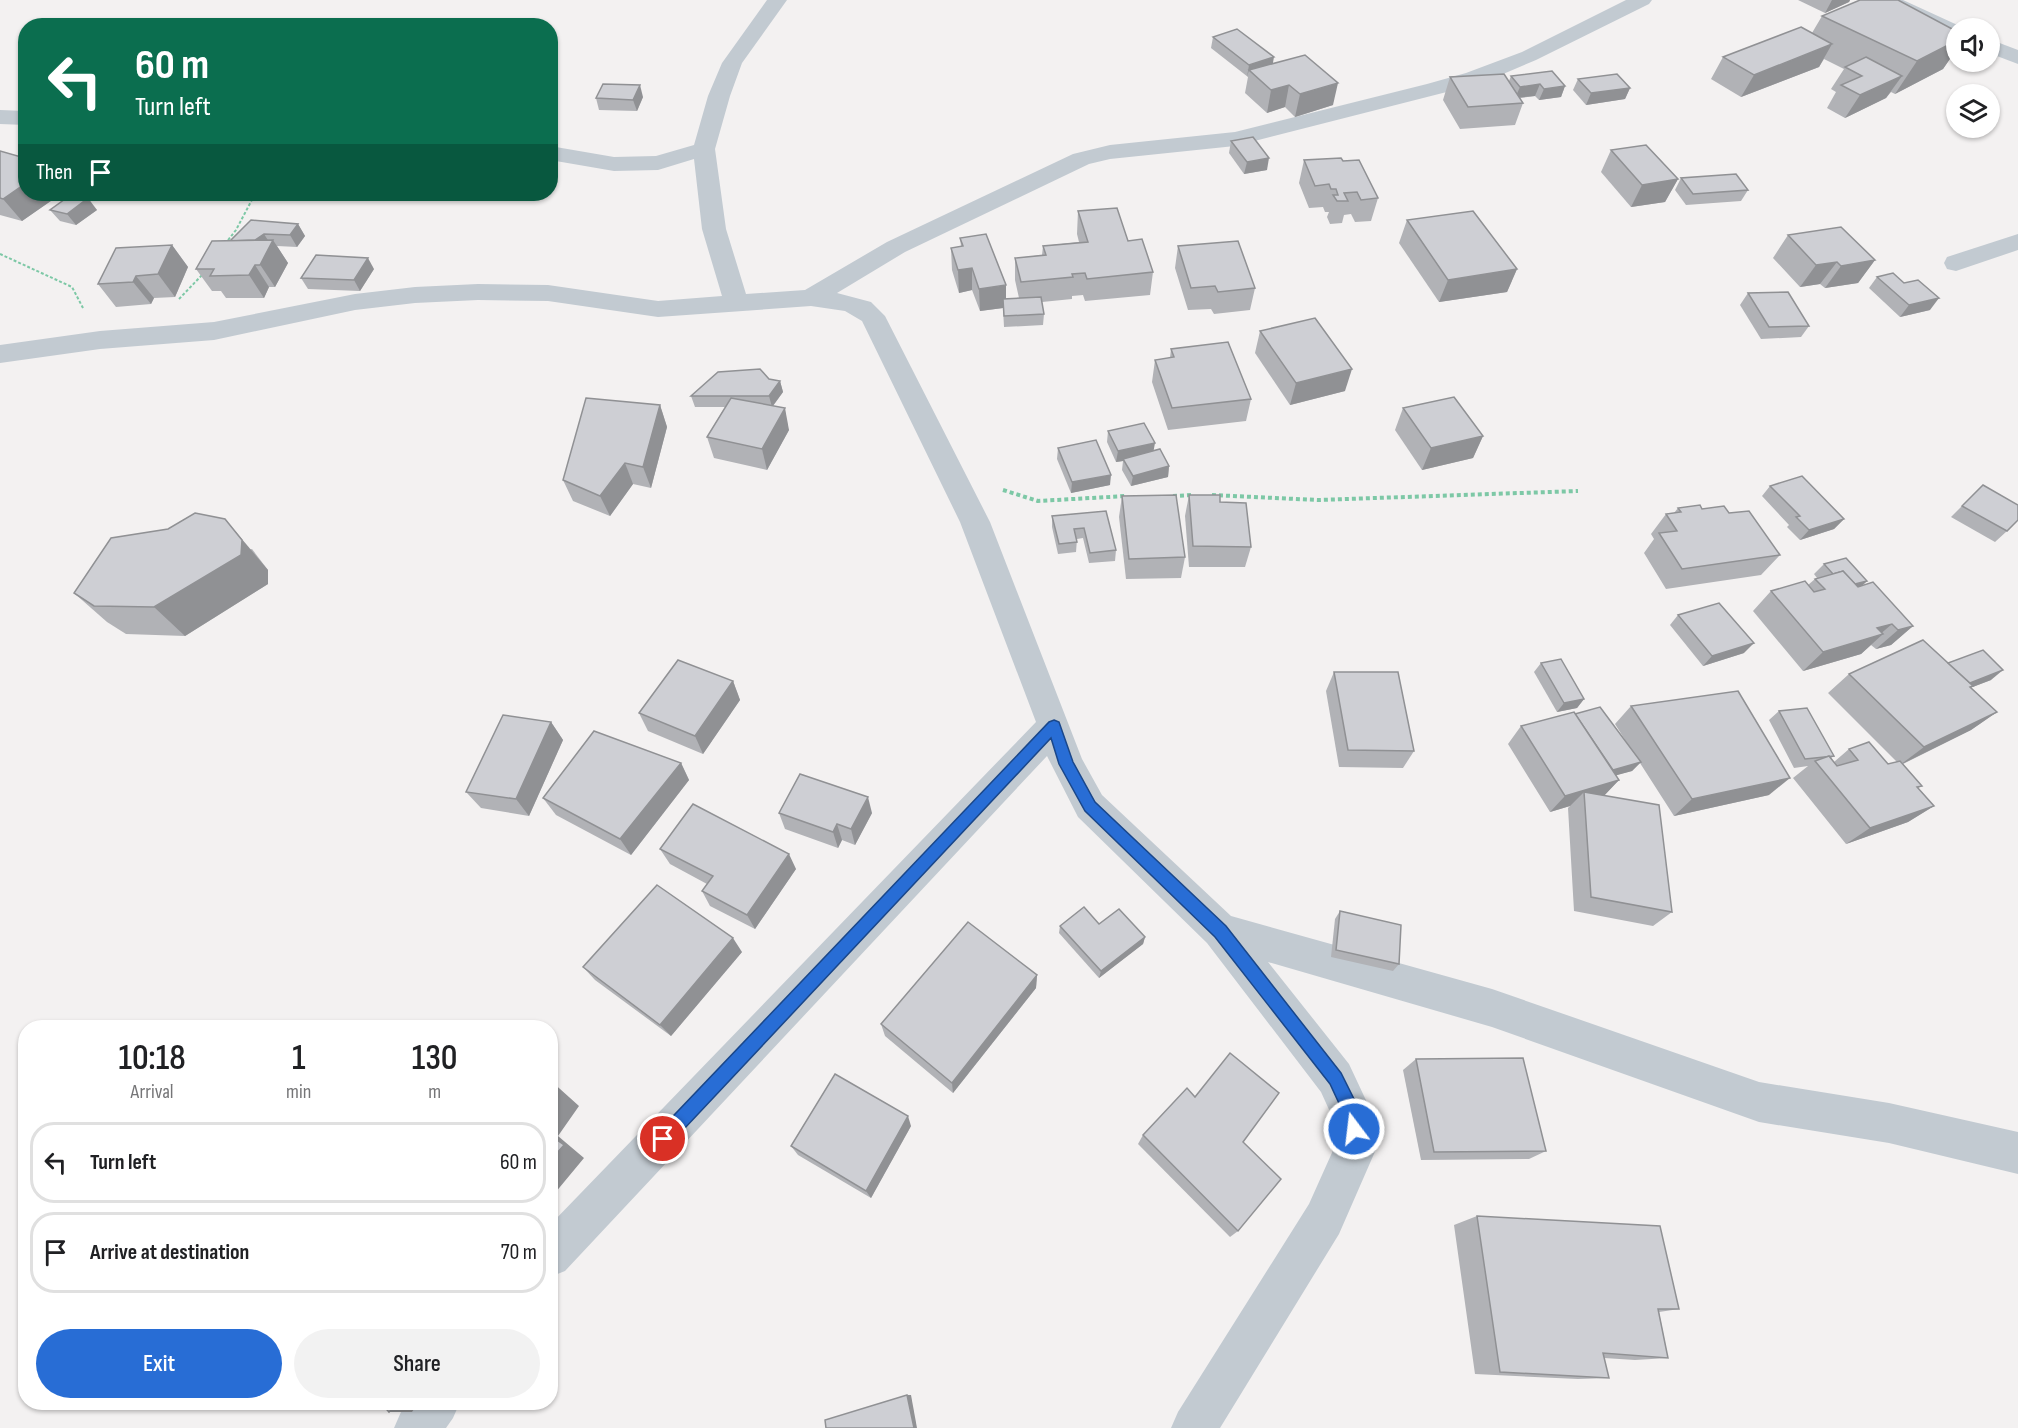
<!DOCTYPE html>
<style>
body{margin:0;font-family:"Sofia Sans Condensed",sans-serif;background:#f2f2f2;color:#202124;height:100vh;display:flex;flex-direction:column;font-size:22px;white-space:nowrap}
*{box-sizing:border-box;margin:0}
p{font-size:20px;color:#757577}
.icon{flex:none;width:33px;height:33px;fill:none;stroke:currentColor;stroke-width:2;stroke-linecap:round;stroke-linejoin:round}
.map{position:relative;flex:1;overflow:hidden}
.panel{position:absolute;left:18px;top:1020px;width:540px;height:390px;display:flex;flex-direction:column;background:#fff;border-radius:24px;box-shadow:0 2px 4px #0004}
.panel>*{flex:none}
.banner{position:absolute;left:18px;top:18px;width:540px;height:183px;border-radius:24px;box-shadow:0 2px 4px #0004;background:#0b6e4f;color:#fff;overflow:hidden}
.tools{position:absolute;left:1946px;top:18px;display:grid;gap:12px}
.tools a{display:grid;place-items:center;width:54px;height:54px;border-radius:50%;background:#fff;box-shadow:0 2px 4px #0004;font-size:30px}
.pin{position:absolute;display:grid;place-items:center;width:51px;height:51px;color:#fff;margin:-26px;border:3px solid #fff;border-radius:50%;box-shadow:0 2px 6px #0007}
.me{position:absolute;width:66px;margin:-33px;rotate:345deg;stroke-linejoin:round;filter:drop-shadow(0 0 4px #0008)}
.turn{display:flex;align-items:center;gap:21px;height:126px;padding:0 18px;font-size:27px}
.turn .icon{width:78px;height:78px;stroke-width:2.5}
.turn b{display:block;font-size:42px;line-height:51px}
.then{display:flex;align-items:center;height:57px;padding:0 18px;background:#0003;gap:12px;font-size:22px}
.eta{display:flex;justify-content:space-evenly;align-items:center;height:102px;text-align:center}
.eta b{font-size:36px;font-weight:600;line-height:42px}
.cta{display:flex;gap:12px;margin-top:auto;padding:12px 18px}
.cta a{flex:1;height:69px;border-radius:36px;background:#286dd5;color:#fff;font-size:24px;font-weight:600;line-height:69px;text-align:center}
.cta a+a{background:#f2f2f2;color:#202124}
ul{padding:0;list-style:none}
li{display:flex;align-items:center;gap:18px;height:81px;margin:0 12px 9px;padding:0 6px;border:3px solid #e0e0e0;border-radius:24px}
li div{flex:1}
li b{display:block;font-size:22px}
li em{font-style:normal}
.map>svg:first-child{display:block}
</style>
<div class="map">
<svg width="2018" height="1428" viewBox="0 0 2018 1428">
<rect width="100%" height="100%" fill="#f3f1f1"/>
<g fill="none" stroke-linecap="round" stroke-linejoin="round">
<g stroke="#7dc8a6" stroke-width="2" stroke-dasharray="3 2" stroke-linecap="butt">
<path d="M225 244 236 230 255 194"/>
<path d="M0 254 72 287 83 308"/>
<path d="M179 299 203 274"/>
</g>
<g stroke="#7dc8a6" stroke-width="4" stroke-dasharray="4 3" stroke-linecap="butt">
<path d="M1003 490 1038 501 1126 496"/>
<path d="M1212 495 1318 500 1578 491"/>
<path d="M1173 496 1192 495"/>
</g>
<g fill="#c2cad1" fill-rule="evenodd">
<path d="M767 0H787L742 63 730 96 715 149 726 229 746 294 805 290 887 242 1073 154 1110 145 1235 132 1427 84 1466 73 1522 52 1626 0H1652L1649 4 1536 60 1482 83 1235 146 1110 159 1089 164 905 252 837 293 871 302 885 316 990 522 1082 759 1102 795 1231 916 1492 989 1759 1082 1889 1103 2018 1132V1174L1889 1143 1759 1122 1492 1027 1268 962 1349 1064 1371 1111 1377 1147 1339 1234 1220 1428H1171L1178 1412 1309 1204 1335 1146 1331 1114 1321 1092 1207 943 1078 817 1047 756 565 1271 550 1277V1225L1036 722 960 522 862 321 845 311 811 306 658 317 548 301 478 300 415 303 355 310 214 340 100 349 0 363V345L100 331 214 322 355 294 415 287 478 284 548 285 658 301 722 296 702 229 694 159 658 170 614 171 550 160V146L614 157 656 156 694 145 708 96 722 63Z"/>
<path d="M1876 0H1903L1964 28H1956V37L1949 35 1879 4Z"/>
<path d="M1989 39 2018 50V64L1989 53Z"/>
<path d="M0 110 26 111V125L0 124Z"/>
<path d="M2018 234V250L1956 271 1947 269 1944 263 1947 257Z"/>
<path d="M408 1402H460L453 1418 446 1428H394L401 1412Z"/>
</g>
</g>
<g fill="#b1b2b6">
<path d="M1798 0H1850L1849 2 1825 13Z"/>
<path d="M1822 16 1956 31V50L1943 69 1895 94 1891 92 1886 98 1845 118 1827 108 1836 92 1831 89 1844 69 1824 59 1819 67 1741 97 1711 79 1723 57 1812 33Z"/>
<path d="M1213 37 1273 64 1333 105 1295 117 1285 107 1267 113 1245 93 1248 77 1211 48Z"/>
<path d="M1511 76 1565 86 1561 97 1539 100 1535 96 1520 98 1523 103 1515 125 1460 129 1443 100 1450 77 1509 81Z"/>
<path d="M1578 79 1630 88 1625 99 1586 105 1573 90Z"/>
<path d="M643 97 637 111 599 110 596 98Z"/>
<path d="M1231 141 1267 170 1244 174 1229 153Z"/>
<path d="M1611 150 1678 179 1665 202 1631 207 1601 172Z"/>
<path d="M0 151 26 194H83L79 196 97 210 76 225 60 221 50 210 64 200 60 199 58 196 22 221 0 215Z"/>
<path d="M1304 160 1343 161 1378 198 1371 221 1355 222 1351 214 1344 215 1342 223 1330 224 1327 217 1329 212H1325L1323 207 1309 208 1299 183Z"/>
<path d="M1681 178 1748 190 1741 201 1686 205 1675 190Z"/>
<path d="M1078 211 1128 241 1153 272 1150 295 1085 301 1083 295 1072 296V299L1042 302 1044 314 1043 325 1004 327 1003 308 980 311 972 290 959 293 952 270 951 248 961 246 960 238 1006 299 1019 298 1015 280V258L1042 255 1043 246 1079 242 1077 234Z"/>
<path d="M1407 220 1517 269 1507 292 1439 302 1399 243Z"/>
<path d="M298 224 305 236 297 247 277 246 288 263 275 287H269L264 298H226L221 291H212L196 269 230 241Z"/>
<path d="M1788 235 1875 260 1858 283 1825 288 1820 284 1800 287 1773 258Z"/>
<path d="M172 245 188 267 175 297 154 298 151 304 116 307 98 284Z"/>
<path d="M1178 246 1255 288 1250 310 1214 314 1211 309 1188 310 1175 268Z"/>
<path d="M374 269 360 291 308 289 301 278Z"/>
<path d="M1877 277 1930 310 1900 317 1869 288Z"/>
<path d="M1748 293 1809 326 1801 337 1761 339 1740 305Z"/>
<path d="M1260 331 1345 391 1290 405 1255 353Z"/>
<path d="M1171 349 1251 399 1246 421 1168 430 1152 382 1155 360 1170 358Z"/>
<path d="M769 379 780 381 783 392 773 406 789 430 767 470 714 458 707 437 725 407H695L691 396Z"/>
<path d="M660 405 667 427 651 488 633 484 610 516 573 501 563 480Z"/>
<path d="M1403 408 1483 436 1473 458 1422 470 1395 430Z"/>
<path d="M1108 431 1153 451 1169 466 1168 477 1131 486 1122 470 1123 461 1116 462 1107 442Z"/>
<path d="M1058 448 1110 485 1071 493 1057 459Z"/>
<path d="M1983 485 2007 531 1995 542 1951 517Z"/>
<path d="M1770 486 1844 519 1834 529 1800 540 1787 527 1789 525 1762 496Z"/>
<path d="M1189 495 1220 502 1251 547 1245 567H1189L1185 516Z"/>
<path d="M1122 496 1185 557 1181 578 1126 579 1119 517Z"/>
<path d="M1678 508 1702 509 1729 513 1780 555 1761 575 1666 589 1644 553 1654 539 1651 534 1666 514 1674 513Z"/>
<path d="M1106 511 1116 550 1115 561 1089 563 1083 538 1077 539 1076 552 1058 554 1052 527V516Z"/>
<path d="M252 549 268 570V584L185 636 126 634 107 622 74 593Z"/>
<path d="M1824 564 1867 581 1862 586 1913 626 1891 645 1876 649 1871 645 1861 654 1803 671 1753 611 1771 591 1808 585 1815 579 1817 578 1814 574Z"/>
<path d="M1678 615 1744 653 1703 666 1670 625Z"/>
<path d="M1541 663 1584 699 1577 708 1557 712 1534 672Z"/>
<path d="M1948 663 1991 680 1970 688 1997 712 1971 730 1903 764 1922 786 1918 788 1934 806 1908 822 1846 844 1793 778 1808 766 1794 768 1769 720 1779 711 1834 756 1831 758 1834 762 1849 749 1888 764 1897 762 1828 693 1849 674Z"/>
<path d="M1334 672 1414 751 1403 768 1339 767 1326 691Z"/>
<path d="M733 681 740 700 703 754 648 731 639 713Z"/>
<path d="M1631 706 1769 795 1674 816 1640 763 1632 771 1616 775 1619 780 1604 795 1672 912 1653 926 1574 911 1568 808 1570 806 1550 812 1508 744 1521 726 1575 714 1627 743 1615 724Z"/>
<path d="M551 722 563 740 529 816 481 808 466 792Z"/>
<path d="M681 763 689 780 631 855 556 815 543 798Z"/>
<path d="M779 813H872L855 845 842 840 838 848 785 829Z"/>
<path d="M660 849 796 869 755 929 710 906 702 891 707 884 670 864Z"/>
<path d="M1340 911 1399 964 1393 971 1331 957 1335 919Z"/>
<path d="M1099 924 1145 937 1143 944 1099 978 1059 933 1060 926Z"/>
<path d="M742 952 671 1036 595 980 583 967Z"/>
<path d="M1037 975 1036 988 953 1093 885 1036 881 1024Z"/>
<path d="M1416 1059 1546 1151 1529 1159 1421 1160 1403 1070Z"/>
<path d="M1195 1097 1243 1142 1238 1231 1230 1237 1138 1144 1143 1135Z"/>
<path d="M911 1126 871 1198 798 1155 791 1146Z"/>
<path d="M1477 1216 1679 1309 1659 1312 1668 1358 1635 1360 1604 1358 1609 1378 1578 1379 1475 1374 1454 1225Z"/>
</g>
<g fill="#909194">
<path d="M1832 0H1850L1849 2 1825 13Z"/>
<path d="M1956 41V50L1943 69 1895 94 1917 61Z"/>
<path d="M1832 44 1819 67 1741 97 1754 75Z"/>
<path d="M1274 57 1272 68 1249 70 1247 77 1249 65Z"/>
<path d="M1902 76 1886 98 1845 118 1860 95Z"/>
<path d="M1338 83 1333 105 1295 117 1300 94Z"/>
<path d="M1540 84 1535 96 1515 98 1520 87Z"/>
<path d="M640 85 643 97 637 111 633 100Z"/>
<path d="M1289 85 1285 107 1267 113 1271 90Z"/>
<path d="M1565 86 1561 97 1539 100 1544 89Z"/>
<path d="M1630 88 1625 99 1586 105 1591 93Z"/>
<path d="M1269 158 1267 170 1244 174 1247 162Z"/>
<path d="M1678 179 1665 202 1631 207 1642 185Z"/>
<path d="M26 183V194H56L58 196 22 221 3 199Z"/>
<path d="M64 194H83L71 202Z"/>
<path d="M88 198 97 210 76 225 67 214Z"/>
<path d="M298 224 305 236 297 247 290 235Z"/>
<path d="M264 234 271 245 273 240 288 263 275 287 247 245Z"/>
<path d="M172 245 188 267 175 297 158 274Z"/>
<path d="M368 258 374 269 360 291 354 280Z"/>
<path d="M1875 260 1858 283 1825 288 1841 266Z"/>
<path d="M1837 262 1820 284 1800 287 1816 265Z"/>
<path d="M255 265 269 287 264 298 249 275Z"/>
<path d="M972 268V290L959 293 958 270Z"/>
<path d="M1517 269 1507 292 1439 302 1448 280Z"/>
<path d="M136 276 154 298 151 304 133 282Z"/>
<path d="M1006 285V307L1003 299V308L980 311 979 289Z"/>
<path d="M1939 298 1930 310 1900 317 1909 305Z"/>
<path d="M1352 369 1345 391 1290 405 1296 383Z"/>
<path d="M780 381 783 392 772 407 769 396Z"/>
<path d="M660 405 667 427 651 488 643 467Z"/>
<path d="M785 408 789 430 767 470 762 449Z"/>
<path d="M1483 436 1473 458 1422 470 1431 448Z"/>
<path d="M1155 443 1153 454 1123 459V461L1116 462 1118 451Z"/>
<path d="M625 463 633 484 610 516 600 496Z"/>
<path d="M1169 466 1168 477 1131 486 1133 476Z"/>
<path d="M1111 475 1110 485 1071 493 1072 482Z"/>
<path d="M225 519 268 570V584L185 636 154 607Z"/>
<path d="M1844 519 1834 529 1800 540 1809 530Z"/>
<path d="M1867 581 1856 591 1845 587Z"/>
<path d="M1892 624 1878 636 1883 634 1861 654 1803 671 1823 652 1877 628Z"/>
<path d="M1913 626 1891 645 1876 649 1898 630Z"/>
<path d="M1754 643 1744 653 1703 666 1712 656Z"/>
<path d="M2003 670 1991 680 1970 688 1967 684Z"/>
<path d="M733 681 740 700 703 754 695 736Z"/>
<path d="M1584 699 1577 708 1557 712 1564 703Z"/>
<path d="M1997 712 1971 730 1900 765 1924 747Z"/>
<path d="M551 722 563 740 529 816 516 799Z"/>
<path d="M1641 762 1632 771 1603 779 1611 770Z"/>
<path d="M681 763 689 780 631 855 620 839Z"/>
<path d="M1790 778 1769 795 1674 816 1692 799Z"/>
<path d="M1619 780 1603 797 1584 792 1570 806 1550 812 1565 796Z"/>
<path d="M868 797 872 813 855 845 851 829Z"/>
<path d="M1934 806 1908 822 1846 844 1870 828Z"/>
<path d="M837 824 842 840 838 848 833 832Z"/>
<path d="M789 854 796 869 755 929 747 915Z"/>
<path d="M1145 937 1143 944 1099 978 1101 971Z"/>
<path d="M733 938 742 952 671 1036 660 1025Z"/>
<path d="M1037 975 1036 988 953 1093 952 1083Z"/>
<path d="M550 1080 579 1106 558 1136 584 1158 550 1199Z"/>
<path d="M908 1116 911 1126 871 1198 866 1191Z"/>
<path d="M907 1395H911L917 1428H914Z"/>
<path d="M397 1402H419L412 1412H389Z"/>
</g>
<g fill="#cecfd4" stroke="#909194" stroke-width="1.5">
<path d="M1860 0H1898L1956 31V41L1917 61 1822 16Z"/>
<path d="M1801 27 1832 44 1754 75 1723 57Z"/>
<path d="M1237 29 1274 57 1249 65 1213 37Z"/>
<path d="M1305 55 1338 83 1300 94 1289 85 1271 90 1249 70Z"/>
<path d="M1866 57 1902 76 1860 95 1841 85 1862 76 1845 67Z"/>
<path d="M1552 71 1565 86 1544 89 1540 84 1520 87 1511 76Z"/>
<path d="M1504 74 1523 103 1468 107 1450 77Z"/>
<path d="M1617 74 1630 88 1591 93 1578 79Z"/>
<path d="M603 84 640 85 633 100 596 98Z"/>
<path d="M1253 137 1269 158 1247 162 1231 141Z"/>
<path d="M1646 145 1678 179 1642 185 1611 150Z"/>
<path d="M0 151 21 157 26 154V183L3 199 0 198Z"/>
<path d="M1341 158 1343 161 1359 160 1378 198 1361 200 1357 192 1344 193 1348 201H1337L1333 195H1338L1336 189H1331L1329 184 1315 186 1304 160Z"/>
<path d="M1736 174 1748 190 1693 194 1681 178Z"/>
<path d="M72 194 88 198 67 214 50 210Z"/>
<path d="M1117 208 1128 241 1142 239 1153 272 1087 279 1085 273 1072 274 1073 277 1021 282 1015 258 1046 255 1043 246 1088 242 1078 211Z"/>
<path d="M1473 211 1517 269 1448 280 1407 220Z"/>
<path d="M251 220 298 224 290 235 264 234 255 240 230 241Z"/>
<path d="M1841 227 1875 260 1841 266 1837 262 1816 265 1788 235Z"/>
<path d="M986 234 1006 285 979 289 972 268 958 270 951 248 963 246 960 238Z"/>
<path d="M273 240 260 265H255L249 275 210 276 214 269H196L212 241Z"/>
<path d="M1238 241 1255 288 1218 292 1215 286 1191 288 1178 246Z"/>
<path d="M172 245 158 274 136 276 133 282 98 284 116 248Z"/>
<path d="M316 255 368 258 354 280 301 278Z"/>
<path d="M1893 273 1904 283 1918 280 1939 298 1909 305 1877 277Z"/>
<path d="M1788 292 1809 326 1769 327 1748 293Z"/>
<path d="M1041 297 1044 314 1004 316 1003 299Z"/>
<path d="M1315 318 1352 369 1296 383 1260 331Z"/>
<path d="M1228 342 1251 399 1172 408 1155 360 1174 357 1171 349Z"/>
<path d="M760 369 769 379 780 381 769 396H691L718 372Z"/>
<path d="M1454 397 1483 436 1431 448 1403 408Z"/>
<path d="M586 398 660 405 643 467 625 463 600 496 563 480Z"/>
<path d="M731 398 785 408 762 449 707 437Z"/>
<path d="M1144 423 1155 443 1118 451 1108 431Z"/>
<path d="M1096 440 1111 475 1072 482 1058 448Z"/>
<path d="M1160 449 1169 466 1133 476 1123 459Z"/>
<path d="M1802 476 1844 519 1809 530 1796 517 1800 516 1770 486Z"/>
<path d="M1983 485 2018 505V520L2007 531 1962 506Z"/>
<path d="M1176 495 1185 557 1129 559 1122 496Z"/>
<path d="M1189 495H1220V502L1246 503 1251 547 1193 546Z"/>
<path d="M1700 505 1702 509 1724 506 1729 513 1749 511 1780 555 1682 569 1659 533 1677 531 1666 514 1681 512 1678 508Z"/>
<path d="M1106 511 1116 550 1090 553 1084 528 1074 529 1077 542 1059 544 1052 516Z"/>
<path d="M195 513 225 519 242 540 241 555 154 607 94 606 74 593 111 538 168 529Z"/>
<path d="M1846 558 1867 581 1855 584 1843 571 1833 574 1824 564Z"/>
<path d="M1843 571 1858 587 1873 582 1913 626 1898 630 1892 624 1877 628 1883 634 1823 652 1771 591 1805 581 1814 592 1825 589 1815 579Z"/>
<path d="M1719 603 1754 643 1712 656 1678 615Z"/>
<path d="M1923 640 1973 686 1970 687 1997 712 1924 747 1849 674Z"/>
<path d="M1983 650 2003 670 1970 683 1948 663Z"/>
<path d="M1561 659 1584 699 1564 703 1541 663Z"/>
<path d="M678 660 733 681 695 736 639 713Z"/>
<path d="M1334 672H1398L1414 751 1348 750Z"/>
<path d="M1738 691 1790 778 1692 799 1631 706Z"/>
<path d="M1600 707 1641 762 1613 770 1575 714Z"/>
<path d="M1807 708 1834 756 1805 759 1779 711Z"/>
<path d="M1574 712 1619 780 1565 796 1521 726Z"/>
<path d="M503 715 551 722 516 799 466 792Z"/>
<path d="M594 731 681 763 620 839 543 798Z"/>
<path d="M1869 742 1888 764 1900 761 1922 786 1917 787 1934 806 1870 828 1815 761 1829 756 1837 766 1858 760 1849 749Z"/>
<path d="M800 774 868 797 851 829 837 824 833 832 779 813Z"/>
<path d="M1584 792 1659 805 1672 912 1591 897Z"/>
<path d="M693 804 789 854 747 915 702 891 713 876 660 849Z"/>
<path d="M657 885 733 938 660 1025 583 967Z"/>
<path d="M1084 907 1099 924 1119 909 1145 937 1101 971 1060 926Z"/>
<path d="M1340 911 1401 925 1399 964 1336 950Z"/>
<path d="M968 922 1037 975 952 1083 881 1024Z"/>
<path d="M1230 1053 1279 1093 1243 1142 1281 1179 1238 1231 1143 1135 1187 1088 1195 1097Z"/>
<path d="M1523 1058 1546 1151 1434 1152 1416 1059Z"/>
<path d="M835 1074 908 1116 866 1191 791 1146Z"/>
<path d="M550 1084 559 1092 550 1103Z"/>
<path d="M550 1135 564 1145 550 1161Z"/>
<path d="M1477 1216 1660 1226 1679 1309H1658L1668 1358 1603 1353 1609 1378 1500 1372Z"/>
<path d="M907 1395 914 1428H826L825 1420Z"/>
<path d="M380 1402H397L389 1412Z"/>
</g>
<path fill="#286dd5" stroke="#1a478a" stroke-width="1.5" d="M1054 720 1059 722 1073 762 1095 802 1226 926 1341 1073 1360 1111 1362 1129 1360 1135 1354 1137 1348 1135 1343 1112 1330 1084 1215 937 1085 811 1059 764 1051 738 669 1145 663 1148 657 1145 655 1139 657 1133 1049 722Z"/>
</svg>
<div class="tools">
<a><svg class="icon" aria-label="sound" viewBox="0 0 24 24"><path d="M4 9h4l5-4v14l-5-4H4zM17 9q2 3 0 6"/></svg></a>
<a><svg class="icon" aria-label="layers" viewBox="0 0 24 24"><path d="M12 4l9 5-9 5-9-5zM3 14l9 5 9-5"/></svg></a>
</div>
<div class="pin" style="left:663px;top:1139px;background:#d93025"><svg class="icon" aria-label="arrive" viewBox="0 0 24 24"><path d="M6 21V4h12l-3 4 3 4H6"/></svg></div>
<svg class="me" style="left:1354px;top:1129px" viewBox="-20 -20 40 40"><circle r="17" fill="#286dd5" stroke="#fff" stroke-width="3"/><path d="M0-11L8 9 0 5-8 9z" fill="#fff"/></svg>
<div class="banner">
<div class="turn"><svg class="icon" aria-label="left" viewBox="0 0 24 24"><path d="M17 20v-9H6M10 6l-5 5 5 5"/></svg><div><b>60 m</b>Turn left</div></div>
<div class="then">Then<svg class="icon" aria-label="arrive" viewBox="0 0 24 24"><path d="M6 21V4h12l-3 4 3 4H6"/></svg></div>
</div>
<section class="panel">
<div class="eta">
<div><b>10:18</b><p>Arrival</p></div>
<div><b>1</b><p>min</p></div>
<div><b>130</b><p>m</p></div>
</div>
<ul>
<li><svg class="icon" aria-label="left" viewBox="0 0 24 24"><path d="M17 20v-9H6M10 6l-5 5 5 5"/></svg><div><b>Turn left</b></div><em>60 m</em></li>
<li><svg class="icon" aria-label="arrive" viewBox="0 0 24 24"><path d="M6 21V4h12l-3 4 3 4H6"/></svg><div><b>Arrive at destination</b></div><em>70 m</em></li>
</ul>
<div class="cta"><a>Exit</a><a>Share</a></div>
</section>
</div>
